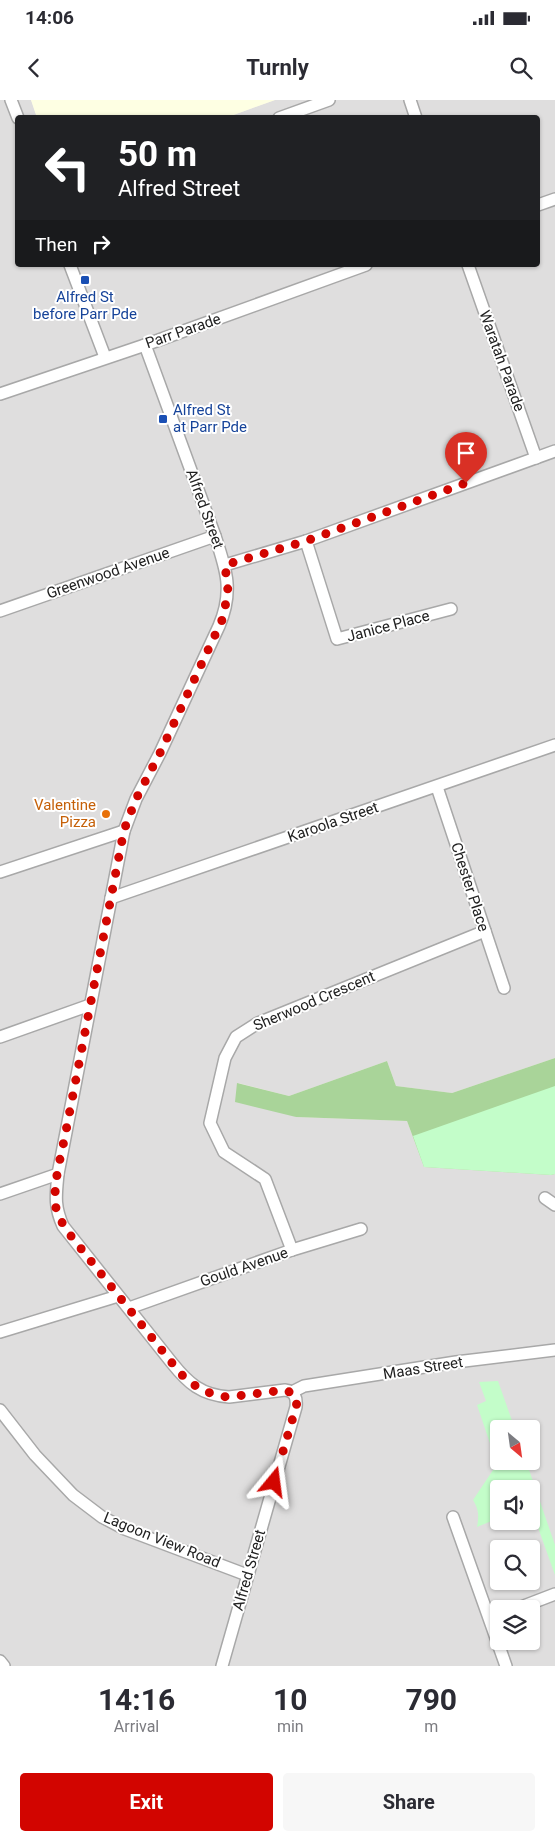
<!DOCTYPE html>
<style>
body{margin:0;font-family:Roboto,sans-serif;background:#f7f7f7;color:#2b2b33;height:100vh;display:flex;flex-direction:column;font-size:19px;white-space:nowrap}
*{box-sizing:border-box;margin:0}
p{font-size:16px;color:#7c7c81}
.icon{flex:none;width:28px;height:28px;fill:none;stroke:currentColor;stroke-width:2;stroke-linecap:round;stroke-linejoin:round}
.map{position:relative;height:1566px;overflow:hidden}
.sheet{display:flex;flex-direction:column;background:#fff;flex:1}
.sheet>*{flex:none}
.guide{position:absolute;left:15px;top:15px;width:525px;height:152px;border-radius:5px;box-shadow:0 1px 4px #0004;background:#202124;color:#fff;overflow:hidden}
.needle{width:32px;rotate:151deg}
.fabs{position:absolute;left:490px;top:1320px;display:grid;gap:10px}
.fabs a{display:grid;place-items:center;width:50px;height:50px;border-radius:5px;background:#fff;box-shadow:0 1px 4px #0004;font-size:25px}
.pin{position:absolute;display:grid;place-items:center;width:42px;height:42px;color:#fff;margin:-51px -21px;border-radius:50% 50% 50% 0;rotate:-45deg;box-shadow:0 0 5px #0007}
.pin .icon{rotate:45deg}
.me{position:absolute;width:55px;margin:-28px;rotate:16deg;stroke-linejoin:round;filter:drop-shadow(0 0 4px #0008)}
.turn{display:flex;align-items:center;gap:18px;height:105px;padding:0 20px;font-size:22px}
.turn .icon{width:65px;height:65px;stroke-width:2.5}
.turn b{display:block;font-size:35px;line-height:42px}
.then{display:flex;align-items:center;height:48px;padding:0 20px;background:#0003;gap:10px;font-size:19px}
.eta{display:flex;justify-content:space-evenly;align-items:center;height:85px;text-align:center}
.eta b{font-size:30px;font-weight:700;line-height:35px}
.primary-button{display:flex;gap:10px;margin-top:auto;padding:10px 20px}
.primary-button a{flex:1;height:58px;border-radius:5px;background:#d20500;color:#fff;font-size:20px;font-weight:700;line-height:58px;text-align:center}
.primary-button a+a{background:#f7f7f7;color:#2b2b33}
.status{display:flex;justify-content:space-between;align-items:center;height:35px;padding:0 25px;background:#fff;direction:ltr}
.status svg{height:14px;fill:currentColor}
header{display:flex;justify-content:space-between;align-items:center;height:65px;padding:0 20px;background:#fff;font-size:22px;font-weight:700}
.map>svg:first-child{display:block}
</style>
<div class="status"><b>14:06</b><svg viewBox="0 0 49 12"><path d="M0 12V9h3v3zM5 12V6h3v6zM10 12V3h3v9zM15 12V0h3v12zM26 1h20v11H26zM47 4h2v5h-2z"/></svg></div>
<header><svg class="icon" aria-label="back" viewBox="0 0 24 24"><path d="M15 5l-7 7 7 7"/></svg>Turnly<svg class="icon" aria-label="search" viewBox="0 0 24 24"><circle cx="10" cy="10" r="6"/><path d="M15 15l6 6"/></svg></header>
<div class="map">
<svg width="555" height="1566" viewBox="0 0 555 1566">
<rect width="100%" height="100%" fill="#f2eee7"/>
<path fill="#dfdede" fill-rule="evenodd" d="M0 0H31L37 17 18 18V165H538V18L228 17 275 0H555V958L452 993 396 986 387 961 289 996 238 983 296 1017 407 1021 424 1067 551 1075 555 1074V1566H0ZM499 1329H531V1361H499ZM499 1389H531V1421H499ZM499 1449H531V1481H499ZM499 1509H531V1541H499Z"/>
<path fill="#feffe3" d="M31 0H275L228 17 37 18Z"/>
<path fill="#a9d499" d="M555 958V1074L551 1075 424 1067 407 1021 296 1017 235 1002 237 983 289 996 387 961 396 986 452 993Z"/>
<g fill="#c3fdc9">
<path d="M555 986V1074L551 1075 424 1067 413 1036Z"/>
<path d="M498 1281 515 1329H499V1361H526L555 1445V1475L531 1408V1389H499V1418L477 1427C479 1416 479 1410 473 1400L497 1364 477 1305 486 1301 479 1282Z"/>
</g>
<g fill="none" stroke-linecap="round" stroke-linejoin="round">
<defs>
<g id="street">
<path d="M11 0 18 18"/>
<path d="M410 0 416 18"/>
<path d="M279 18 329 0"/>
<path d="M538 105 555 99"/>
<path d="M70 165 105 257"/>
<path d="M468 165 536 358"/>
<path d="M145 245 215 436C226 469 234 491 219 526L160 653 136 699 124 731 58 1074C56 1095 54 1106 63 1126L172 1263C188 1283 201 1295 229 1297L285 1290C295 1291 297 1298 296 1307L222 1566"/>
<path d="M0 294 145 245 366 165"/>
<path d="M306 441 337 539 451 509"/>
<path d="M225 465 306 441 555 351"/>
<path d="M0 511 215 436"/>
<path d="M437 687 504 888"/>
<path d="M0 772 124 731"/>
<path d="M111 798 555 645"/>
<path d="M0 937 90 905"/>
<path d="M0 1094 58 1074"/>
<path d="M545 1098 555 1105"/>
<path d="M292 1150 265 1079 224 1052 210 1023 225 958 236 937 258 923 485 831"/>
<path d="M129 1208 292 1150 361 1129"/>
<path d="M0 1232 118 1196"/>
<path d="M292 1292 304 1286 456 1262 555 1250"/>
<path d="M0 1310 35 1355 73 1395 102 1417 125 1429 247 1475"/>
<path d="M453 1417 506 1566"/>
<path d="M516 1509 555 1494"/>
<path d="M0 1561 4 1566"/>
</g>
</defs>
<use href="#street" stroke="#a8a8a8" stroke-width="14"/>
<use href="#street" stroke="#fff" stroke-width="11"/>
</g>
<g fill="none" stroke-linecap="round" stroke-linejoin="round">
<path stroke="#d20500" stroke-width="9" stroke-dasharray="0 16.2" d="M274 1382 296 1307 297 1302 294 1294 285 1290 228 1297C209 1295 194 1287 180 1273L71 1136C65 1127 58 1118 56 1108 52 1089 61 1055 65 1036L124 730 136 699 160 653 223 518 228 491 225 465 306 441 466 383"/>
</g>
<g fill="#1a4fb4" stroke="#fff" stroke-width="2">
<rect x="80" y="175" width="10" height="10" rx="2.5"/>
<rect x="158" y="314" width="10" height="10" rx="2.5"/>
</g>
<circle fill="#e8710a" stroke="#fff" stroke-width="2" cx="106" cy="714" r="5"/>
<g text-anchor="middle" stroke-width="4" stroke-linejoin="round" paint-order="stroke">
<g font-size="15" fill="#164399" stroke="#fff">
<text x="85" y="202">Alfred St<tspan x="85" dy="17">before Parr Pde</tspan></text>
<text x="173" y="315" text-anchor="start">Alfred St<tspan x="173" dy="17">at Parr Pde</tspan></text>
</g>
<g font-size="15" fill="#212121" stroke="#fff">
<text transform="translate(183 231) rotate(-19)" y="5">Parr Parade</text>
<text transform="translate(502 261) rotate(70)" y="5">Waratah Parade</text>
<text transform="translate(205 409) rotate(70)" y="5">Alfred Street</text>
<text transform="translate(108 473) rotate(-19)" y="5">Greenwood Avenue</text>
<text transform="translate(388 526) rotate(-15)" y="5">Janice Place</text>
<text transform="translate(333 722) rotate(-19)" y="5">Karoola Street</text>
<text transform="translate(470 787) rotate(72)" y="5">Chester Place</text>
<text transform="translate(314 901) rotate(-23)" y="5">Sherwood Crescent</text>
<text transform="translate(244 1167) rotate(-19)" y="5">Gould Avenue</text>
<text transform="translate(423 1268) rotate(-9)" y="5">Maas Street</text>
<text transform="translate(162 1440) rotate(22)" y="5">Lagoon View Road</text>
<text transform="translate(249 1470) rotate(-74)" y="5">Alfred Street</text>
</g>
<g font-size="15" fill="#c56008" stroke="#fff" text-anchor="end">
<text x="96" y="710">Valentine<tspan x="96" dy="17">Pizza</tspan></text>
</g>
</g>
</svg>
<div class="fabs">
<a><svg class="needle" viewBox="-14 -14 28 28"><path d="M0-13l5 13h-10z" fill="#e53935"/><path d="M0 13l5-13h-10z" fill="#7c7c81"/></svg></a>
<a><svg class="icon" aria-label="sound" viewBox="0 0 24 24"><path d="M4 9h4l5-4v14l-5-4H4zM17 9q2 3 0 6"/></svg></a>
<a><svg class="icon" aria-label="search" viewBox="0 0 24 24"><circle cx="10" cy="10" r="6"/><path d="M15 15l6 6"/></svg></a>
<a><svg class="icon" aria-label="layers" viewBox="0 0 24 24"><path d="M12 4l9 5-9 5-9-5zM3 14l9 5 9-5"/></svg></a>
</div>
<div class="pin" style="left:466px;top:383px;background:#d93025"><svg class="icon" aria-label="arrive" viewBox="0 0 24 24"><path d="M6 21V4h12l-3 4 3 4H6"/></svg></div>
<svg class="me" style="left:274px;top:1382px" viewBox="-20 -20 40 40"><path d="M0-17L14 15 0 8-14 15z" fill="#d20500" stroke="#fff" stroke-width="4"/></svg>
<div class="guide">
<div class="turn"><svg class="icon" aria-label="left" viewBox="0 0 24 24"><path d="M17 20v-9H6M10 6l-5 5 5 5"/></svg><div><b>50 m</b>Alfred Street</div></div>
<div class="then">Then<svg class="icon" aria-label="right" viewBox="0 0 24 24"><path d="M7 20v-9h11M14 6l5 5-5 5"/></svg></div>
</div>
</div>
<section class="sheet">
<div class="eta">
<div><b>14:16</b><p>Arrival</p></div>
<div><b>10</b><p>min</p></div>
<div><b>790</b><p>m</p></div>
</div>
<div class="primary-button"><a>Exit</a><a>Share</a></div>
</section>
